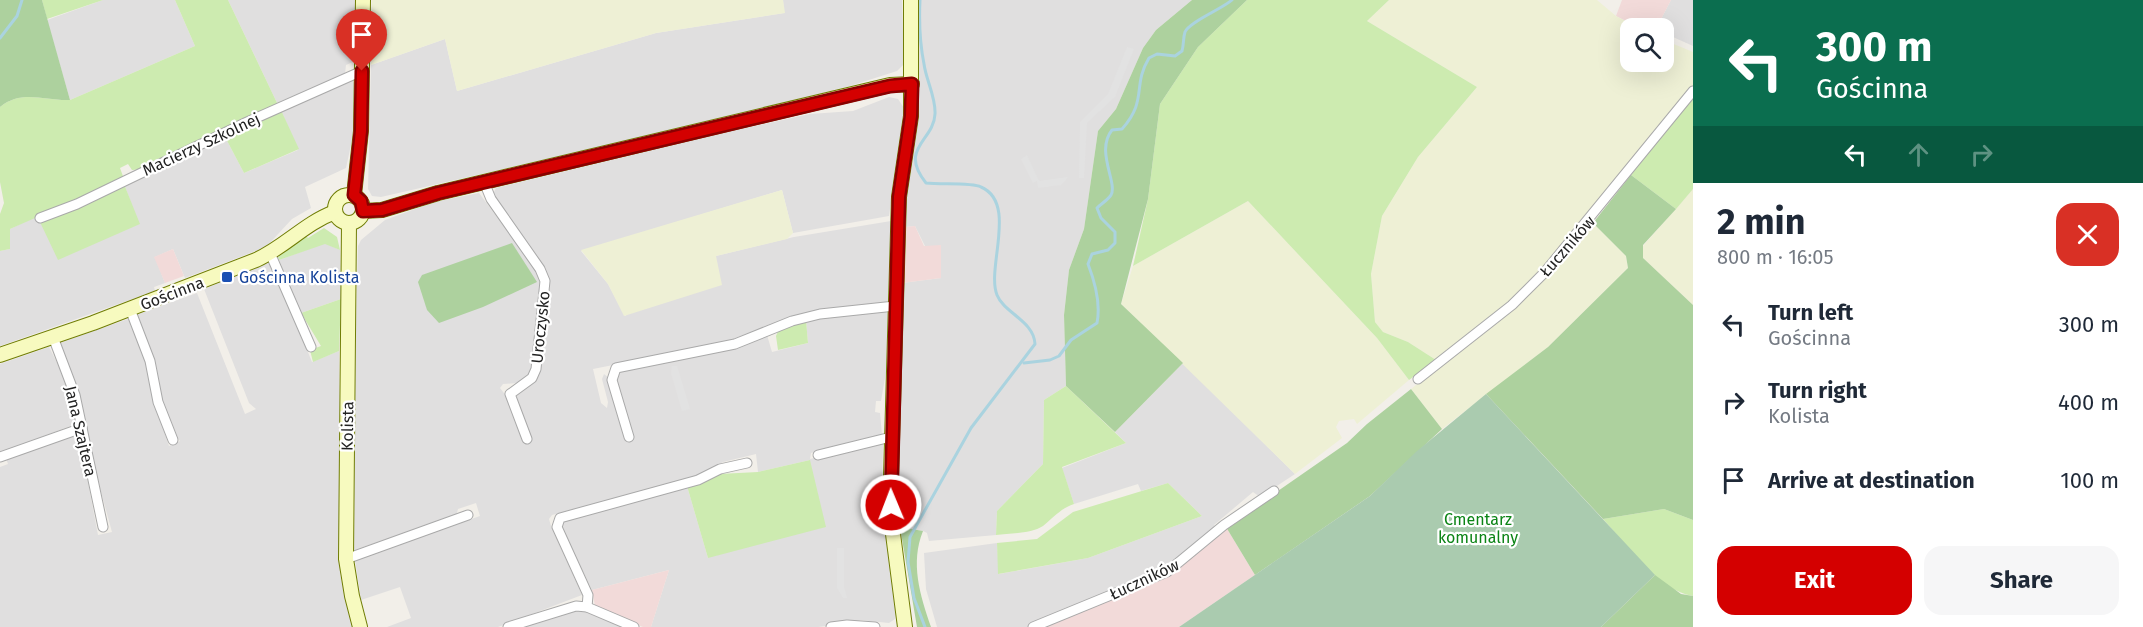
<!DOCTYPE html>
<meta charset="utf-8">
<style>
body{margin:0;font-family:"Fira Sans",sans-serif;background:#f6f6f7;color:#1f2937;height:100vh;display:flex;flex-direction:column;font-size:22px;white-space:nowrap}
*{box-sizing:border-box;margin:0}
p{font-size:20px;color:#747a83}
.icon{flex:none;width:33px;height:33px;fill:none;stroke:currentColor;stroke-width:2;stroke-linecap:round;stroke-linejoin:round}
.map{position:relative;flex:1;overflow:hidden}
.details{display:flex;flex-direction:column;background:#fff;width:450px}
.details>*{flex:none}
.hud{background:#0b6e4f;color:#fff;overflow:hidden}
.tools{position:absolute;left:1620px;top:18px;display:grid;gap:12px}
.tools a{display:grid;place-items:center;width:54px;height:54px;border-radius:12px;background:#fff;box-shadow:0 6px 24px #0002;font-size:30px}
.pin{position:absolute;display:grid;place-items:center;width:51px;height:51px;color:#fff;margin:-62px -26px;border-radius:50% 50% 50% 0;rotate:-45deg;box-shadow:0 0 6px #0007}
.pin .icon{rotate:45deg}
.me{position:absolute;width:66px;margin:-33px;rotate:359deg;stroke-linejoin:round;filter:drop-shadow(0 0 4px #0008)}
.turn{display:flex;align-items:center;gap:21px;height:126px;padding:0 24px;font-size:27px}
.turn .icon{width:78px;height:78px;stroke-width:2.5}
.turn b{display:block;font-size:42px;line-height:51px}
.lanes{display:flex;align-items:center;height:57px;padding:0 24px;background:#0003;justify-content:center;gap:30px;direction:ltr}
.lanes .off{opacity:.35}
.round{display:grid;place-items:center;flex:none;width:63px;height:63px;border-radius:18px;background:#f6f6f7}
.overview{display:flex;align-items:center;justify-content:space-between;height:102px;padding:0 24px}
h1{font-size:36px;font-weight:700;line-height:45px}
.cta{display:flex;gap:12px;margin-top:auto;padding:12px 24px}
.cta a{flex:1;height:69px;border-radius:18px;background:#d40000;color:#fff;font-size:24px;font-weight:700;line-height:69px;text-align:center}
.cta a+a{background:#f6f6f7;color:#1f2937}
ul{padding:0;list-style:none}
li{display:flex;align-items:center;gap:18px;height:78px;padding:0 24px}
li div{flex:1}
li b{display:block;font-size:22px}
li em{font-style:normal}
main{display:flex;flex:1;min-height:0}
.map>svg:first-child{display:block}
</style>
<main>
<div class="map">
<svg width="1693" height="627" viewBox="0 0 1693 627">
<rect width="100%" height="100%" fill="#f2efe9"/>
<g fill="#e0dfdf">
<path d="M103 0H175L195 46 70 100 47 20Z"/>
<path d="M228 0H356L355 61 346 65 345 74 278 105Z"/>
<path d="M783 0H902L904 64 897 71 850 86 599 147 381 197 372 196 368 189 371 65 445 39 457 91 656 33 784 13Z"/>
<path d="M917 0H1192L1156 30 1143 48 1116 109 1098 131 1084 229 1069 270 1064 315 1066 386 1044 400 1043 464 997 511 996 535 929 541 927 533 923 531 900 527 898 484 902 283 941 278 915 226 906 227 907 173 916 123 919 75Z"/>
<path d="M1671 0H1693V46L1664 33V28H1660L1659 23Z"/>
<path d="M352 80 354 83 355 126 346 168 305 187 311 208 292 219 266 247 185 278 173 249 155 257 165 283 154 287 155 291 0 346V251L10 249V229L37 216 139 224 124 184 224 135 244 173 298 150 280 108Z"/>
<path d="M889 97 898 99 904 108 889 216 793 233 782 190 581 251 608 284 625 316 716 256 794 237 891 221 888 302 847 307 734 341 593 369 601 403 607 408 608 402 602 379 604 374 610 379 620 370 767 335 772 352 808 343 806 320 882 310 888 313 886 372 881 401H876L875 412 880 413 882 435 811 453 810 459 883 444 882 490 896 613 895 619 889 623 860 620 859 622 818 627H651L669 570 592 590 562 528 564 522 687 486 708 558 810 460 758 472 756 454 723 462 699 476 552 515 549 519 551 526 582 595 498 627H387L411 618 400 587 361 600 355 560 480 516 476 503 458 509 456 516 354 550 356 323 358 246 361 240 385 220 434 202 479 193 542 277 532 372 517 383 503 384 500 388 507 397H515L536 378 548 282 497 202 493 194 496 188 719 134 810 114 853 111Z"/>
<path d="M325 243 340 250 341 299 301 313 279 260Z"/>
<path d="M271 262 312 362 339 351 340 574 352 627H0V467L8 464 6 458 77 433 79 435 98 535 112 532 60 343 128 319 146 361 153 398 169 446 180 441 175 435 160 395 155 363 136 315 197 293 245 414 256 409 249 403 204 289Z"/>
<path d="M49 347 69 386 78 423 0 453V364Z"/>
<path d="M1183 363 1295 474 1260 497 1253 492 1214 525 1218 529 1180 562 1030 627H937L926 589 924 553 997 543 999 574 1088 558 1202 516 1168 483 1141 491 1138 484 1074 504 1062 468 1126 443 1115 432Z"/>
<path d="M577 610 588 611 628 627H523Z"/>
</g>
<g fill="#f2dad9">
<path d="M1622 0H1671L1659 23 1660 28H1640L1616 16Z"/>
<path d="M915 226 924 246 941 245V278L902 283 906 227Z"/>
<path d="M173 249 184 276 165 283 154 257Z"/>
<path d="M1226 527 1255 575 1179 627H1037L1144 585Z"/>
<path d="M669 570 651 627H643L595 606 592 590Z"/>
</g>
<g fill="#eef0d5">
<path d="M372 0H783L785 13 656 33 457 91 445 39 371 65Z"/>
<path d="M1389 0H1597L1616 16 1639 28H1630V62H1664V40L1693 52V87L1543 272 1510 303 1436 360 1408 342 1383 332 1375 322 1371 274 1382 216 1418 157 1477 87 1367 21Z"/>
<path d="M1693 189V305L1643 258V246Z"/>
<path d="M782 190 793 233 787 239 716 256 722 285 624 316 608 284 581 250Z"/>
<path d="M1248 201 1377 338 1409 380 1357 424 1354 419 1339 421 1336 427 1342 438 1295 474 1121 304 1133 266Z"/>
<path d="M1593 223 1626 256 1628 268 1548 347 1442 429 1411 389 1514 307Z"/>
</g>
<g fill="#cdebb0">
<path d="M42 0H103L47 19Z"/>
<path d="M175 0H228L278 105 143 169 132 170 128 164 120 168 124 179 10 229V249L0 251V214L4 203 0 182V107C22 89 44 101 70 100L195 46Z"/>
<path d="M1247 0H1389L1367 21 1477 87 1418 157 1382 216 1371 274 1375 322 1383 332 1408 342 1436 360 1409 380 1377 338 1248 201 1133 266 1148 199 1160 104 1198 47Z"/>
<path d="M1693 97V189L1676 209 1631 175Z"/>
<path d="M280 108 299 149 244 173 224 135Z"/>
<path d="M124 184 140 224 58 260 39 220Z"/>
<path d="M324 228 337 237 340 250 325 244 279 260 278 257 306 236 308 238Z"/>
<path d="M341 299 339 351 313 362 310 350 321 346 301 313Z"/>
<path d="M806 320 808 343 778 350 776 336 779 329Z"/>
<path d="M1066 386 1126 443 1062 467 1074 504C1060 509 1054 517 1043 526 1031 534 1010 533 996 535L997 511 1043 464 1044 400Z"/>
<path d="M810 460 826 527 708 558 687 486 706 481 719 474 758 472Z"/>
<path d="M1168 483 1202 516 1088 558 998 574 997 543 1037 539 1073 512Z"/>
<path d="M1664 509 1693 520V596C1657 590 1627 545 1603 519Z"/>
</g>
<g fill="#add19e">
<path d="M0 0H42L70 100C44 101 22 89 0 107Z"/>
<path d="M1192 0H1247L1198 47 1160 104 1148 199 1121 304 1183 363 1115 432 1066 386 1064 315 1069 270 1084 229 1098 131 1116 109 1143 48 1156 30Z"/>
<path d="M1631 175 1676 209 1643 245V258L1693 305V520L1664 509 1603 519 1486 394 1548 347 1628 268 1626 256 1593 223Z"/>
<path d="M512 243 537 282 483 307 439 323 427 310 418 282 422 275Z"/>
<path d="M1411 389 1442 429 1370 496 1255 575 1226 527 1347 443 1367 424Z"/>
<path d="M900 527 923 531C910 563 920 595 931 627H917Z"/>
<path d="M1655 575 1681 594 1693 596V627H1601Z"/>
</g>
<path fill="#aacbaf" d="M1486 394 1655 575 1601 627H1179L1370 496 1417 451Z"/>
<g fill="#e2e2e2">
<path d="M1127 47 1134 49 1115 97 1087 123 1084 178H1079L1080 122 1108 94Z"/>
<path d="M1027 155 1039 181 1068 177 1066 180 1061 185 1038 188 1037 181 1033 183 1021 159Z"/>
<path d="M672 366H677L690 409 682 411 671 373Z"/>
<path d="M837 548H844V587L847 598H843L837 588Z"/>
</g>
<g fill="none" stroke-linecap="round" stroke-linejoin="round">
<g stroke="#aad3df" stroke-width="3">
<path d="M920 0C919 21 920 44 924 64 926 80 936 97 935 114 934 141 898 148 926 183 940 185 971 182 981 187 1018 203 986 268 997 295 1004 313 1034 321 1035 344L971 428 910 537 908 562 914 598 925 627"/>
<path d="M0 38 17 16 22 0"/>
<path d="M1024 363 1050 360 1059 356 1071 340 1097 323C1101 303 1095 282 1088 264L1092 254 1108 250 1115 243V232L1101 218 1097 208C1101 204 1109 199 1111 195 1118 183 1095 151 1112 130L1122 129C1148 100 1132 86 1149 58L1157 54 1175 56 1182 51C1184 44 1183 38 1185 32 1189 22 1222 9 1232 0"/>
</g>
<defs>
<g id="street">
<path d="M484 182 491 199 540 269 545 281 536 369 532 378 510 394 527 439"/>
<path d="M40 218 77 204 247 122 362 71"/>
<path d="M270 253 311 347"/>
<path d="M130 309 150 361 158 402 173 440"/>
<path d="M53 337 75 395 103 527"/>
<path d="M1418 379 1512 305 1544 273 1693 91"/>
<path d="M629 437 612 380 616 368 735 344 792 321 820 314 895 306"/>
<path d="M818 455 891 437"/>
<path d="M0 457 82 428"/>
<path d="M346 559 468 515"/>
<path d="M587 607 588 595 557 527 560 518 698 480 720 469 747 463"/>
<path d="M508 627 576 606 587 607 634 627"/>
<path d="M831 627 847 625 875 627"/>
<path d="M1033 627 1167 572 1224 525 1274 491"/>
</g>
<g id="secondary">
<circle cx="349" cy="209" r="14"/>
<path d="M354 195 361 131 363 0"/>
<path d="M363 211 382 210 438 193 890 85 912 84"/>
<path d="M349 223 346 559 352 596 360 627"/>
<path d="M0 355 93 323 256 260C285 247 305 223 335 212"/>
<path d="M905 627 893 534 891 476 899 197 911 116V0"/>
</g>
</defs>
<use href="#street" stroke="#a9a9a9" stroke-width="11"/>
<use href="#secondary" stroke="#707d05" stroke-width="16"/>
<use href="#street" stroke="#fff" stroke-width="9"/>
<use href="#secondary" stroke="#f7fabf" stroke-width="14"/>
</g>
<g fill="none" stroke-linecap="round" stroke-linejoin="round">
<defs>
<path id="route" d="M362 71 361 131 354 195 361 201 363 211 382 210 438 193 890 86 912 84 911 116 899 197 891 505"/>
</defs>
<use href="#route" stroke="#8a0000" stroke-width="15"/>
<use href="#route" stroke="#d40000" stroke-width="10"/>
</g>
<rect fill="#1a4fb4" stroke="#fff" stroke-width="2" x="221" y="271" width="12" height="12" rx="3"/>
<g text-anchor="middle" stroke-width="4.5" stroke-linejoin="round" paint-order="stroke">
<g font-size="16" fill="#222" stroke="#fff">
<text transform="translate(201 144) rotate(-25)" y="6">Macierzy Szkolnej</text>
<text transform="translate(1567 246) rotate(-49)" y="6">Łuczników</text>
<text transform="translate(172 293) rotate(-21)" y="6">Gościnna</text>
<text transform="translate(540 327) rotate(-84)" y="6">Uroczysko</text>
<text transform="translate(347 426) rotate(-89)" y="6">Kolista</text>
<text transform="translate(81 431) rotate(77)" y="6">Jana Szajtera</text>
<text transform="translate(1144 579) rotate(-25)" y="6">Łuczników</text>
</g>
<g font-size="16" fill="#164399" stroke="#fff" text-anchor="start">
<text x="239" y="283">Gościnna Kolista</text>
</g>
<g font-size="16" fill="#0c8416" stroke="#fff">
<text x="1478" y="525">Cmentarz<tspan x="1478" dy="18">komunalny</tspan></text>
</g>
</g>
</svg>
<div class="tools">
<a><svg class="icon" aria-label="search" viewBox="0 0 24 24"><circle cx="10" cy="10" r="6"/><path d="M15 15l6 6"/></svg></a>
</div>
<div class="pin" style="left:362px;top:71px;background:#d93025"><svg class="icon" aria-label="arrive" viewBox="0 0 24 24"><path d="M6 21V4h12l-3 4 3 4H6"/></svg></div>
<svg class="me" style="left:891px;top:505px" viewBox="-20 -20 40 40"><circle r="17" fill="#d40000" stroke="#fff" stroke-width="3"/><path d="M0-11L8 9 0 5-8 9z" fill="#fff"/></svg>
</div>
<section class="details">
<div class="hud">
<div class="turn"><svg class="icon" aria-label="left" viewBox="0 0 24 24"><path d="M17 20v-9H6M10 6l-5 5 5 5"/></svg><div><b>300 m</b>Gościnna</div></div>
<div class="lanes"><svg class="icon" aria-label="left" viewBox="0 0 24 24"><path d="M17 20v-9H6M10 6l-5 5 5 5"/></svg><svg class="icon off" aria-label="ahead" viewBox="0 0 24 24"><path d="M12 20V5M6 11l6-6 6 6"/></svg><svg class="icon off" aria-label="right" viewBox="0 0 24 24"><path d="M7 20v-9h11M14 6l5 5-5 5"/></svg></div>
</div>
<div class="overview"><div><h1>2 min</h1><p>800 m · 16:05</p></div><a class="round" style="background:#d93025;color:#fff"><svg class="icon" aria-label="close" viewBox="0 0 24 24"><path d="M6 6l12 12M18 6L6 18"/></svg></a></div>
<ul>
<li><svg class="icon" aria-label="left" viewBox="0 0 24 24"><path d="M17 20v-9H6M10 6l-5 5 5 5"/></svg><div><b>Turn left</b><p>Gościnna</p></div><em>300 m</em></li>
<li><svg class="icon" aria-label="right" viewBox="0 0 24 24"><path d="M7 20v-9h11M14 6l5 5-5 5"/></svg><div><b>Turn right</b><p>Kolista</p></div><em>400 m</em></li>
<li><svg class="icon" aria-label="arrive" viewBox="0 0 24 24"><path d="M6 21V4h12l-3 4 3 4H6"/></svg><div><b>Arrive at destination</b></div><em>100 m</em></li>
</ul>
<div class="cta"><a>Exit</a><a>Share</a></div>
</section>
</main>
